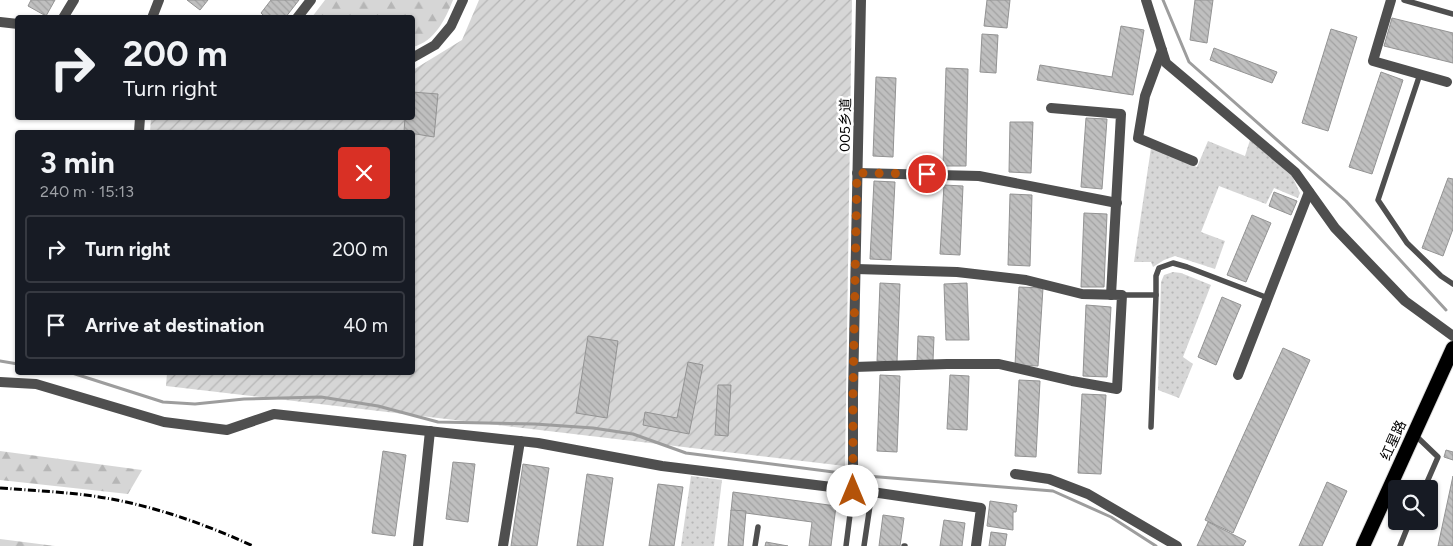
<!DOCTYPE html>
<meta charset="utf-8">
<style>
body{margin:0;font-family:Figtree,"Noto Sans SC",sans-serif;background:#242831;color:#f1f3f6;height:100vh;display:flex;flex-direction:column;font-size:19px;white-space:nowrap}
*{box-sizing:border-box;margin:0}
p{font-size:16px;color:#9ea1a6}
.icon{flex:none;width:28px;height:28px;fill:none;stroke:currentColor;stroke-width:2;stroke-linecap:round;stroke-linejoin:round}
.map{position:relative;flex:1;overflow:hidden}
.drawer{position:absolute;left:15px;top:130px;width:400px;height:245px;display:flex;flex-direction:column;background:#171b24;border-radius:5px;box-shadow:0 1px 4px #0004}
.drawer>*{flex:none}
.top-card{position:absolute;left:15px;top:15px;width:400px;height:105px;border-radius:5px;box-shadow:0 1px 4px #0004;background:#171b24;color:#f1f3f6;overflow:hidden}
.buttons{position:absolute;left:1388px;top:480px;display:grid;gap:10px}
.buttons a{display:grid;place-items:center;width:50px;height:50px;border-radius:5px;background:#171b24;box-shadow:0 1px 4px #0004;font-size:25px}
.pin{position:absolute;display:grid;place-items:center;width:42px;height:42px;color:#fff;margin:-21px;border:2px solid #fff;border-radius:50%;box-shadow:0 1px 5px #0007}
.me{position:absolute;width:55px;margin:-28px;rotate:0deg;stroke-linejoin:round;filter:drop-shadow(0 0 4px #0008)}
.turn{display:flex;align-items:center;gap:18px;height:105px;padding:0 25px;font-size:22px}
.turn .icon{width:65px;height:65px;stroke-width:2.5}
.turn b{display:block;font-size:35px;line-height:42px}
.round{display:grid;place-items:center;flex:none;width:52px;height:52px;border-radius:5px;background:#242831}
.headline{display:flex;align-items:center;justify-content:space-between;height:85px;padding:0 25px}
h1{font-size:30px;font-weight:700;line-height:38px}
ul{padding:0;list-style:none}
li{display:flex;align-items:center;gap:15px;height:68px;margin:0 10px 8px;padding:0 15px;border:2px solid #363941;border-radius:5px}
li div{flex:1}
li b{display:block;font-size:19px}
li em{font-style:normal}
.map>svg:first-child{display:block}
</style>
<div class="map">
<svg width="1453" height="546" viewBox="0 0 1453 546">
<defs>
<pattern id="grass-dots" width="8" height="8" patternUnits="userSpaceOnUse" patternTransform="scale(1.25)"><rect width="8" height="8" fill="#d6d6d6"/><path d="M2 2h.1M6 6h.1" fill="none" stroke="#b6b6b6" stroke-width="1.8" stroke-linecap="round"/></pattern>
<pattern id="forest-firs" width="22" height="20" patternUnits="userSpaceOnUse" patternTransform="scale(1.25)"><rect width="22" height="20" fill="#d6d6d6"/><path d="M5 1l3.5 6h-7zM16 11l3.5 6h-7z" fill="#b6b6b6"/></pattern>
<pattern id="garden-furrows" width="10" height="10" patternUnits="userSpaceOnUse" patternTransform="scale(1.25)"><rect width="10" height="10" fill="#d6d6d6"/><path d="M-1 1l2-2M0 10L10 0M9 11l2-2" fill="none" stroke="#b6b6b6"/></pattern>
<pattern id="building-back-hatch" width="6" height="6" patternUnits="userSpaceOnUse" patternTransform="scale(1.25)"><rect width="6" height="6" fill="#bfbfbf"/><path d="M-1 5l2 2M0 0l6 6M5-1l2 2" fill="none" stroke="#a2a2a2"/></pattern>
</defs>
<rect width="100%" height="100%" fill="#fff"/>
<g fill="url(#grass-dots)">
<path d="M1250 140 1292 176 1300 193 1298 198 1274 188 1266 204 1219 186 1201 232 1225 241 1215 269 1175 256 1164 260 1153 267 1151 262H1134L1151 148 1197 167 1208 141 1245 156Z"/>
<path d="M1173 272 1181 273 1211 285 1183 357 1193 364 1179 398 1158 390 1161 282 1164 275Z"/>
<path d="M691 476 722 480 714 546H681Z"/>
</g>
<g fill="url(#forest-firs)">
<path d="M325 0H453C445 20 435 41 413 47L412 18 312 17Z"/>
<path d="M0 451 142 470 128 494 0 480Z"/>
<path d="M0 539 55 546H0Z"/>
</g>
<path fill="url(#garden-furrows)" d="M479 0H852L845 466 166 386 167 373 412 372V132H150L151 118H412L413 70 462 40Z"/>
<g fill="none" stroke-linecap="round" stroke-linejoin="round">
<g stroke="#9d9d9d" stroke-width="3">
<path d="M1163 0 1189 62 1346 201 1446 310"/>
<path d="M0 361 18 364"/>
<path d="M69 372 163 402 195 404 244 399 321 397 378 406 438 422 535 424 593 428 633 434 686 453 849 474"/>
<path d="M867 476 1053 491 1111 517 1156 546"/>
</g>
</g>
<g fill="url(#building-back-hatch)" stroke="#939393">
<path d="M31 0H55L46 16 28 6Z"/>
<path d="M187 0H208L200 10Z"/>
<path d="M271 0H299L285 18H266L261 13Z"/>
<path d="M987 0H1010L1007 28 984 26Z"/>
<path d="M1195 0H1213L1207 43 1190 40Z"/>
<path d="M1392 18 1453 33V63L1384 46Z"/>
<path d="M1121 26 1144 30 1133 95 1037 80 1040 65 1112 77Z"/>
<path d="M1331 29 1357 37 1328 131 1302 123Z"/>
<path d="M982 34 998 35 996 73 980 72Z"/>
<path d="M1214 48 1277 72 1272 83 1210 60Z"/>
<path d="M946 68 968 69 966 166H943Z"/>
<path d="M1381 72 1403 80 1372 174 1349 167Z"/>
<path d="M876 77 896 78 893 157 873 156Z"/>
<path d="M412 92 438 94 434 137 404 132 405 118H412Z"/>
<path d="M1086 118 1107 119 1102 189 1081 187Z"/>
<path d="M1010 122H1033L1031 173 1009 172Z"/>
<path d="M1448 178 1453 179V229L1443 256 1422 248Z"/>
<path d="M874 181 895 182 891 260 870 259Z"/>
<path d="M944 185 963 186 960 255 940 254Z"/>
<path d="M1274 192 1297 201 1291 215 1269 206Z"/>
<path d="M1010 194 1032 195 1030 266 1008 265Z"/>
<path d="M1084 213 1107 214 1104 287H1081Z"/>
<path d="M1252 215 1271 223 1246 282 1227 275Z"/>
<path d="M880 283 900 284 897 362 877 361Z"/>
<path d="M967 283 969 340H946L944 284Z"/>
<path d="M1019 287 1043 288 1038 366 1015 365Z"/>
<path d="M1222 297 1241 305 1216 365 1198 357Z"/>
<path d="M1086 305 1111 307 1107 377 1083 376Z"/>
<path d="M588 336 618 341 607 418 576 413Z"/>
<path d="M918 336 934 337 933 361H917Z"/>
<path d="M1283 348 1310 360 1233 533 1205 520Z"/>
<path d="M688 362 703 365 689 434 643 425 645 412 677 418Z"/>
<path d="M880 375 900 376 897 452 877 451Z"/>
<path d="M950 375 969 376 967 430 947 429Z"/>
<path d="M1019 380 1040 381 1036 457 1015 456Z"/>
<path d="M718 385H731L728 436 715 435Z"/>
<path d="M1082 394 1106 395 1101 474 1078 473Z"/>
<path d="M1446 450 1453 452V460L1444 457Z"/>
<path d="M383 451 406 455 395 536 372 533Z"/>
<path d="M453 462 475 464 468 522 446 519Z"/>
<path d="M523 464 549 468 537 546H511Z"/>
<path d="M587 474 613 478 603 546H577Z"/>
<path d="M1453 476V546H1438Z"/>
<path d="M1327 482 1347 491 1322 546H1299Z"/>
<path d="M658 484 683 487 674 546H649Z"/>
<path d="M733 492 836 506 831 546H809L812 522 731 511Z"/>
<path d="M990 501 1017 505 1016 512H1013V530L987 526Z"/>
<path d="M731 510 746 511 743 546H728Z"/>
<path d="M883 515 904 518 900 546H879Z"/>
<path d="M944 520 965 523 962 546H940Z"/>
<path d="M1208 522 1246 541 1243 546H1197Z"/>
<path d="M991 532 1007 534 1005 546H989Z"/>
<path d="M766 542 788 546H765Z"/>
</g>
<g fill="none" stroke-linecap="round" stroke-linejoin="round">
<defs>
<path id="trunk" d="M1363 546 1453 348"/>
</defs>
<use href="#trunk" stroke="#dbdbdb" stroke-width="16"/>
<g stroke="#4f4f4f" stroke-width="5.5">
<path d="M1404 0 1453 14"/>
<path d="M1420 74 1378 200 1407 243 1441 276 1453 284"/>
<path d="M1122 295H1156L1151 427"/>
<path d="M1156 295V276L1159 268 1173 263 1187 267 1268 298"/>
<path d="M1414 434 1438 457 1424 489"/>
<path d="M755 546 758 527"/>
<path d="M846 546 853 491"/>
<path d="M864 546 872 492"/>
<path d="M904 546H905"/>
<path d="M1400 546 1410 521"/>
</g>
<g stroke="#4f4f4f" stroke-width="10">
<path d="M1146 0 1166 63 1295 172 1335 228 1405 301 1453 336"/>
<path d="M1391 0 1373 61 1447 82"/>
<path d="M63 18 74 0"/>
<path d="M152 18 159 0"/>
<path d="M297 18 311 0"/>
<path d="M1162 50 1145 96 1138 138 1193 161"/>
<path d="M1051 108 1121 114 1111 295"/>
<path d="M139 132 140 118"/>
<path d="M857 173 979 176 1117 203"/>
<path d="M854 367 947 364H999L1072 381 1117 389 1122 295 1082 294 1026 280 957 272 856 269"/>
<path d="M1238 375 1309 192"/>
<path d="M0 382 36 384 164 422 227 430 274 414 538 443 662 466 872 492 981 508 976 546"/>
<path d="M1015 474 1049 479 1088 494 1177 546"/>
<path d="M853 491V393L861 0"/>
<path d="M418 546 430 431"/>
<path d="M503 546 520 441"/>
</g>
<g stroke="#4f4f4f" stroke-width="10">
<path d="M0 22 18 24"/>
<path d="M412 58 435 45 451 26 463 0"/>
</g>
<use href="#trunk" stroke="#000" stroke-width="14"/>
<path stroke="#000" stroke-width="3" stroke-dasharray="8 2.5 1 2.5" stroke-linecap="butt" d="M0 488C37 491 75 492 111 499 160 508 207 525 253 546"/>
</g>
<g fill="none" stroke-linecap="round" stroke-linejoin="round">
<path stroke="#b45309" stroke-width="9" stroke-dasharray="0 16.2" d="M853 491V393L857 173 927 174"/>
</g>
<g text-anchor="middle" stroke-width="5" stroke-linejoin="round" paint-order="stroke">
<g font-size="14" fill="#000" stroke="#fff">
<text transform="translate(845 125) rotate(-89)" y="5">005乡道</text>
<text transform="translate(1393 440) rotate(-66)" y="5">红星路</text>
</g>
</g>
</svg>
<div class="buttons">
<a><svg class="icon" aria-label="search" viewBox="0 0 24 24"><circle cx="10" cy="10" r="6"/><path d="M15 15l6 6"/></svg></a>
</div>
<div class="pin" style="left:927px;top:174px;background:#d93025"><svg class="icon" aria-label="arrive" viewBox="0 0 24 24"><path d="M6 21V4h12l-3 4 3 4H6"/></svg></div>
<svg class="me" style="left:853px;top:491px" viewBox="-20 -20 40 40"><circle r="19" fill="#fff"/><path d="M0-13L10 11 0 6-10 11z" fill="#b45309"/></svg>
<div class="top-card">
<div class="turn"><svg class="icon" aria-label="right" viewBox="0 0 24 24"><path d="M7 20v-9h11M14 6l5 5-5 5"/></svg><div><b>200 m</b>Turn right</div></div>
</div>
<section class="drawer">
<div class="headline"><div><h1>3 min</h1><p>240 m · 15:13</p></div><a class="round" style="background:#d93025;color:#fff"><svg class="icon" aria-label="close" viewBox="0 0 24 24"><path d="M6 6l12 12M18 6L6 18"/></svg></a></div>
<ul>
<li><svg class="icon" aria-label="right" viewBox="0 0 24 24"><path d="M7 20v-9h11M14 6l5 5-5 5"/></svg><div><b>Turn right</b></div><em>200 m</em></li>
<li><svg class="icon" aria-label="arrive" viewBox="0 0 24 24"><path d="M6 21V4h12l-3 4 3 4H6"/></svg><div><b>Arrive at destination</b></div><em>40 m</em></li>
</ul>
</section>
</div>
